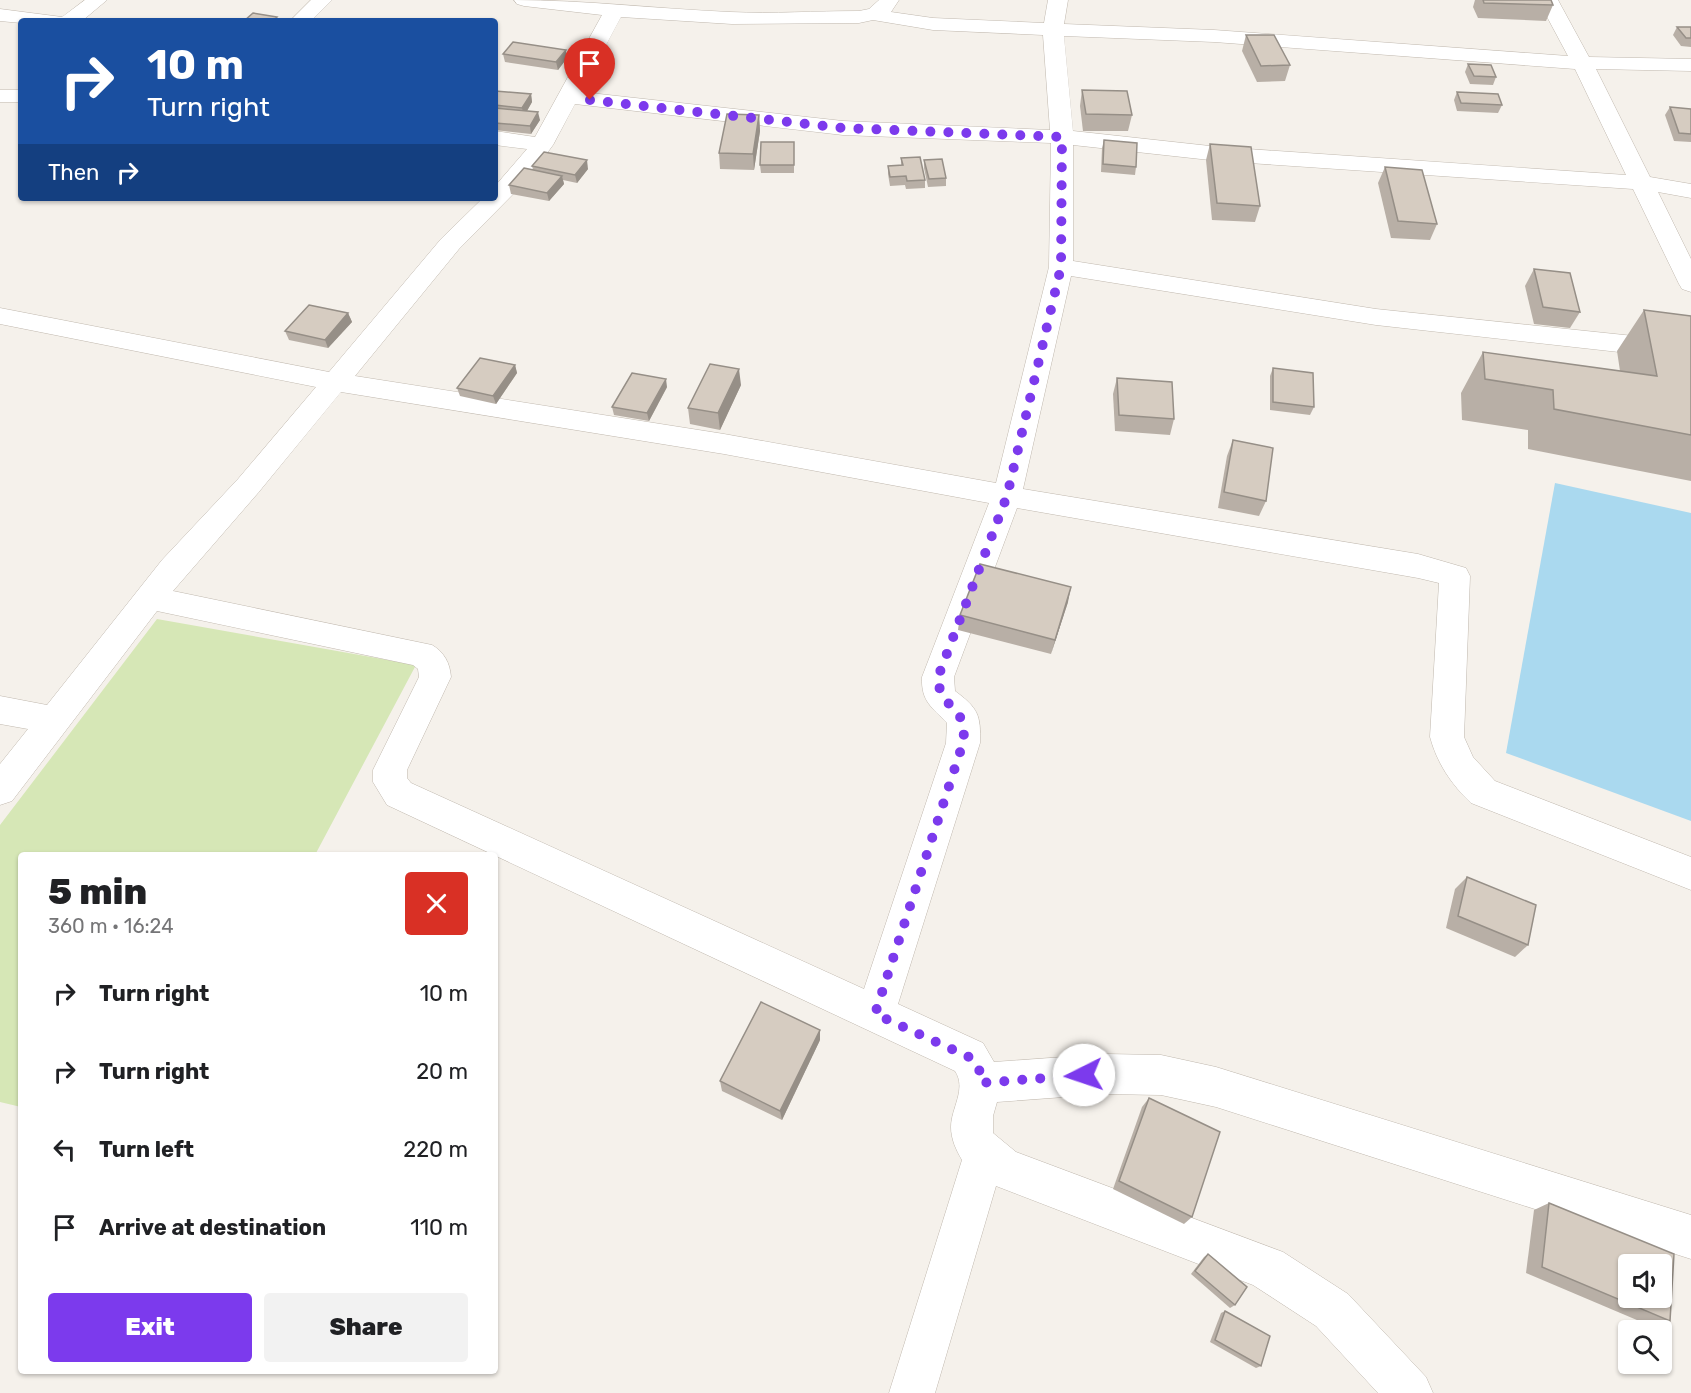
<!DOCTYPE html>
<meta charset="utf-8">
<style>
body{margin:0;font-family:Rubik,sans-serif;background:#f2f2f2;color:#202124;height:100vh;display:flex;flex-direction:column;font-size:22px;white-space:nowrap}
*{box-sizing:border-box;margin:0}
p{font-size:20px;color:#757577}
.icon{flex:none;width:33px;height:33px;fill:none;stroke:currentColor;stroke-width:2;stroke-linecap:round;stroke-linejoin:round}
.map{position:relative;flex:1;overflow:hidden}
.drawer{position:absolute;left:18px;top:852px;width:480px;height:522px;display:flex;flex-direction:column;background:#fff;border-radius:6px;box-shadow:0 2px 4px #0004}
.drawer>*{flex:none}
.top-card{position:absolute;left:18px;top:18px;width:480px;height:183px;border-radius:6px;box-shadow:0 2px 4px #0004;background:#1a4fa0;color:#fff;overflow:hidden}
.controls{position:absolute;left:1618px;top:1254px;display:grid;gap:12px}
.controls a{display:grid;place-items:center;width:54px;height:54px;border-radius:6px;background:#fff;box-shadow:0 2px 4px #0004;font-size:30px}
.pin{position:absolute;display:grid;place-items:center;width:51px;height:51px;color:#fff;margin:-62px -26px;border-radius:50% 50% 50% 0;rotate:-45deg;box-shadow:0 0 6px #0007}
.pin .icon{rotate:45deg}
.me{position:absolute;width:66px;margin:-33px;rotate:266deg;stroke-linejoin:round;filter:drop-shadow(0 0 4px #0008)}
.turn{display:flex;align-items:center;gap:21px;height:126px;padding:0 30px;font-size:27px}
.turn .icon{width:78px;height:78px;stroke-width:2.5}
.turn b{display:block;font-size:42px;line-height:51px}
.then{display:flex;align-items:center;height:57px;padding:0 30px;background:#0003;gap:12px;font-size:22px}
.round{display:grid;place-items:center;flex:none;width:63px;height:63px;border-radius:6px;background:#f2f2f2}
.summary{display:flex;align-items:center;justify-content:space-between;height:102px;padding:0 30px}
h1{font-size:36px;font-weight:800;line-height:45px}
.button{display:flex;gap:12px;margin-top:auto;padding:12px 30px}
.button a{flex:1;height:69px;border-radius:6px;background:#7c3aed;color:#fff;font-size:24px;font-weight:800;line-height:69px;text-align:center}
.button a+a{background:#f2f2f2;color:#202124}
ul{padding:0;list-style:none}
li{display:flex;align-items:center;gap:18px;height:78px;padding:0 30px}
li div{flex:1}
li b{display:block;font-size:22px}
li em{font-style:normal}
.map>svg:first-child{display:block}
</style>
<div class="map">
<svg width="1691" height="1393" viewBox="0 0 1691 1393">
<rect width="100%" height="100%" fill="#f5f1eb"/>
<path fill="#d6e7b6" d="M157 619 416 665 315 855H21V1107L0 1102V825Z"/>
<path fill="#aad9ef" d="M1555 483 1691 513V821L1506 753Z"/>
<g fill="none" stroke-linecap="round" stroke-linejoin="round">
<defs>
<g id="minor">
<path d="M85 0H107L82 21H21V23L0 21V9L62 17Z"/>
<path d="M311 0H332L311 21H290Z"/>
<path d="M514 0C586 0 658 9 730 12 773 14 816 11 859 11L869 9 879 0H899L891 12 933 18 1044 23 1048 0H1068L1064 24 1214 30 1568 56 1538 0H1558L1589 57 1691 59V71L1596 69 1650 177 1691 184V198L1658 192 1691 259V292L1682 289 1679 284 1633 189 1219 161 1073 145V261L1376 309 1691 342V360L1376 325 1071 276 1023 489 1418 554 1466 568 1470 576 1464 737 1473 757 1495 781 1691 857V890L1471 803C1451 784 1437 763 1430 737L1439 583 1418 578 1017 508 954 677 955 691C978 708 981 715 980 743L898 1004 983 1043 994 1062 1105 1054 1161 1055 1216 1067 1691 1215V1259L1216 1107 1161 1095 1105 1094 997 1102 993 1116V1133L1016 1152 1283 1252 1348 1294 1426 1377 1433 1393H1378L1316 1326 1253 1285 996 1186 935 1393H889L962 1160C956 1150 951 1139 951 1127 951 1108 967 1089 955 1071L387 805 373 782V770L419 677 418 669 413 665 157 611 12 801 0 805V764L28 729 0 724V696L47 705 162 560 238 479 316 387 0 324V308L329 372 441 239 483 198H495V186L527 149 495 145V131L535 137 602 15 524 6 517 4ZM621 17 732 24 859 23 873 20 933 30 1043 35 1050 130 843 121 581 92ZM1064 36 1214 42 1575 69 1626 175 1219 147 1073 131ZM575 104 843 135 1051 143 1049 267 996 483 724 434 355 376 459 249 528 179 553 145ZM341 392 724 454 989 503 922 677C921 702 932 707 947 723L946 743 864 989 411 783 407 778V770L451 677C450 663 444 652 432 645L173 591 258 493Z"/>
<rect x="0" y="90" width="21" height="12"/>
</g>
</defs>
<use href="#minor" stroke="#c0b8ae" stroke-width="1"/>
<use href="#minor" fill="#fff" fill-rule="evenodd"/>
</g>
<g fill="#b8afa6">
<path d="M1475 0H1551L1553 5 1546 21 1478 18 1473 7Z"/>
<path d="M1677 27H1691V47L1681 46 1673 35Z"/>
<path d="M1246 35 1290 65 1285 81 1257 82 1242 51Z"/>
<path d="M503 54 567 58 558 70 505 62Z"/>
<path d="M1468 64 1496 77 1493 85 1470 84 1465 72Z"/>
<path d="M1082 90 1132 115 1128 131H1083L1080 106Z"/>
<path d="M495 91 531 94 532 102 527 111 540 120 531 134 495 130Z"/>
<path d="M1457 92 1502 105 1498 113 1457 111 1454 100Z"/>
<path d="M1670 107 1691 109V142L1674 141 1665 115Z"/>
<path d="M759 115 760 131 754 170 720 169 719 153Z"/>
<path d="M1104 140 1136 167 1135 175 1101 172 1102 148Z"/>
<path d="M794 142V173H761L760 165Z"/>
<path d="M1210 144 1260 206 1255 222 1212 220 1206 160Z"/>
<path d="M901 158 925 180V188L906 189 905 185 890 186 888 174V166L901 165Z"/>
<path d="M924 160 946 178V186L928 187 924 168Z"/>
<path d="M532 166 588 169 577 183 563 180 564 184 549 201 511 194 509 185 533 170Z"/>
<path d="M1385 167 1437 224 1430 240 1391 238 1378 183Z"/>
<path d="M1534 269 1580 312 1570 328 1534 324 1525 286Z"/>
<path d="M1644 310 1691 316V481L1528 449V430L1462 420 1461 393 1483 352 1620 371 1617 351Z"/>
<path d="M348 313 352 322 328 348 289 340 285 331Z"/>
<path d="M515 365 517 373 496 404 460 396 457 388Z"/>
<path d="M1273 368 1314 407 1310 415 1270 410V376Z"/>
<path d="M1117 378 1174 419 1170 435 1115 431 1113 394Z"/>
<path d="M741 385 720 430 690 424 688 408Z"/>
<path d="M667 387 649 421 614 415 612 407Z"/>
<path d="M1233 440 1266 501 1259 516 1218 508 1227 456Z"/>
<path d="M1068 602 1051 654 958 630 960 615Z"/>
<path d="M1467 877 1528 945 1515 957 1446 928 1455 889Z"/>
<path d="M820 1040 782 1120 722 1091 720 1081Z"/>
<path d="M1149 1098 1192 1217 1184 1224 1113 1189 1142 1107Z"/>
<path d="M1549 1203 1670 1321 1651 1326 1526 1273 1534 1210Z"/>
<path d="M1208 1254 1235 1305 1230 1308 1191 1274 1204 1257Z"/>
<path d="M1225 1311 1261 1366 1256 1368 1210 1342 1221 1313Z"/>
</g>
<g fill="#968f87">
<path d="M566 50 567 58 558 70 556 62Z"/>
<path d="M531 94 532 102 524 116 522 108Z"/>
<path d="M538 112 540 120 531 134 530 126Z"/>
<path d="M759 115 760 131 754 170 753 154Z"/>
<path d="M587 160 588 169 577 183 575 175Z"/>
<path d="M562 176 564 184 549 201 547 193Z"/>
<path d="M348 313 352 322 328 348 325 340Z"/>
<path d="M515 365 517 373 496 404 493 396Z"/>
<path d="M739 369 741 385 720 430 718 413Z"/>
<path d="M666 379 667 387 649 421 647 413Z"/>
<path d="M1071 587 1068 602 1051 654 1055 640Z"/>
<path d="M820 1030V1040L782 1120 780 1111Z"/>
</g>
<g fill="#d6ccc1" stroke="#968f87" stroke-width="1.5" fill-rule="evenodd">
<path d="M1483 0H1551L1553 5 1484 3Z"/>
<path d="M253 13 277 17 273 21H244Z"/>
<path d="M1677 27H1691V38H1686Z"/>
<path d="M1246 35H1274L1290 65 1261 66Z"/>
<path d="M513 42 566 50 556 62 503 54Z"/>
<path d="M1468 64 1491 65 1496 77 1474 76Z"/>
<path d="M1082 90 1127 91 1132 115 1086 114Z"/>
<path d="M495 91 531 94 522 108 495 105Z"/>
<path d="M1457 92 1498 94 1502 105 1461 103Z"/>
<path d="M1670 107 1691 109V134L1679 133Z"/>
<path d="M495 108 538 112 530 126 495 123Z"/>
<path d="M727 114 759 115 753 154 719 153Z"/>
<path d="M1104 140 1137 143 1136 167 1103 164Z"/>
<path d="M761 142H794V165H760Z"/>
<path d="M1210 144 1251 147 1260 206 1217 203Z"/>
<path d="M544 152 587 160 575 175 532 166Z"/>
<path d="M920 157 925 180 907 181 906 176 890 177 888 166 903 165 901 158Z"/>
<path d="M942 159 946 178 929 179 924 160Z"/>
<path d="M1385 167 1422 170 1437 224 1398 221Z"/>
<path d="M524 168 562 176 547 193 509 185Z"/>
<path d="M1534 269 1570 273 1580 312 1543 307Z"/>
<path d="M309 305 348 313 325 340 285 331Z"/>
<path d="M1644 310 1691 316V435L1554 409 1553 390 1485 379 1483 352 1657 376Z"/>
<path d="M480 358 515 365 493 396 457 388Z"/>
<path d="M710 364 739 369 718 413 688 408Z"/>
<path d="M1273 368 1313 373 1314 407 1273 402Z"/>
<path d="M632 373 666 379 647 413 612 407Z"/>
<path d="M1117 378 1172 382 1174 419 1119 415Z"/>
<path d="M1233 440 1273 448 1266 501 1224 492Z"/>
<path d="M980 564 1071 587 1055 640 960 615Z"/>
<path d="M1467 877 1536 905 1528 945 1458 916Z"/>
<path d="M761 1002 820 1030 780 1111 720 1081Z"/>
<path d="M1149 1098 1220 1132 1192 1217 1119 1181Z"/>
<path d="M1549 1203 1674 1254 1670 1321 1542 1267ZM1629 1264H1662V1298H1629Z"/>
<path d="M1208 1254 1247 1287 1235 1305 1195 1271Z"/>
<path d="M1225 1311 1270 1336 1261 1366 1215 1340Z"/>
</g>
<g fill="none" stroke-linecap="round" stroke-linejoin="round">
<path stroke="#7c3aed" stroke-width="10" stroke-dasharray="0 18" d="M590 100 843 128 1062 137 1061 267 1007 496 938 677C939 712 969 703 963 743L875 1014 969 1057 979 1068 981 1083 1084 1075"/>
</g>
</svg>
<div class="controls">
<a><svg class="icon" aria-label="sound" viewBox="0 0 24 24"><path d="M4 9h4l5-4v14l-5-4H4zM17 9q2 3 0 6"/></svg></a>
<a><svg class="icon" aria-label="search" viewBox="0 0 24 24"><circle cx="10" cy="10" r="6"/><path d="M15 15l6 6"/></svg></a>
</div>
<div class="pin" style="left:590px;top:100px;background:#d93025"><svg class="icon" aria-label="arrive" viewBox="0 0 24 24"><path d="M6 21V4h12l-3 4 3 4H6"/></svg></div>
<svg class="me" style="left:1084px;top:1075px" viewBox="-20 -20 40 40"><circle r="19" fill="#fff"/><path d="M0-13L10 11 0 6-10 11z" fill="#7c3aed"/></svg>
<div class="top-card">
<div class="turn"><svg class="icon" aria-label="right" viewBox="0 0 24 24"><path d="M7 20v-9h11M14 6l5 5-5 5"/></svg><div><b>10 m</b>Turn right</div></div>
<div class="then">Then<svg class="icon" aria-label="right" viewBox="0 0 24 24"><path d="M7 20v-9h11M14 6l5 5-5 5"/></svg></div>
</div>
<section class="drawer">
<div class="summary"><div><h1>5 min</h1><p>360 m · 16:24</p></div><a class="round" style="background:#d93025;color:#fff"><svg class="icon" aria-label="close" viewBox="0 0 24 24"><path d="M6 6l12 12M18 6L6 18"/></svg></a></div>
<ul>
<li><svg class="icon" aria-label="right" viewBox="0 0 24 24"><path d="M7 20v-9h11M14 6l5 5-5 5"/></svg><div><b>Turn right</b></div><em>10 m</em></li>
<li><svg class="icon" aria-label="right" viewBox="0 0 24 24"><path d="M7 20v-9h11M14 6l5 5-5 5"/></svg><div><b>Turn right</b></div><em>20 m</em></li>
<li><svg class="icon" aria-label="left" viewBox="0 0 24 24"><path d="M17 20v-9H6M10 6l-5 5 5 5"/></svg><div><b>Turn left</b></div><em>220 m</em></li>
<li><svg class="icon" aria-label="arrive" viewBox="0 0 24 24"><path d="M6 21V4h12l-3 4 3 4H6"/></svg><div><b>Arrive at destination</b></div><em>110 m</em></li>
</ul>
<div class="button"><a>Exit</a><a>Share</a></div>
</section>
</div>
